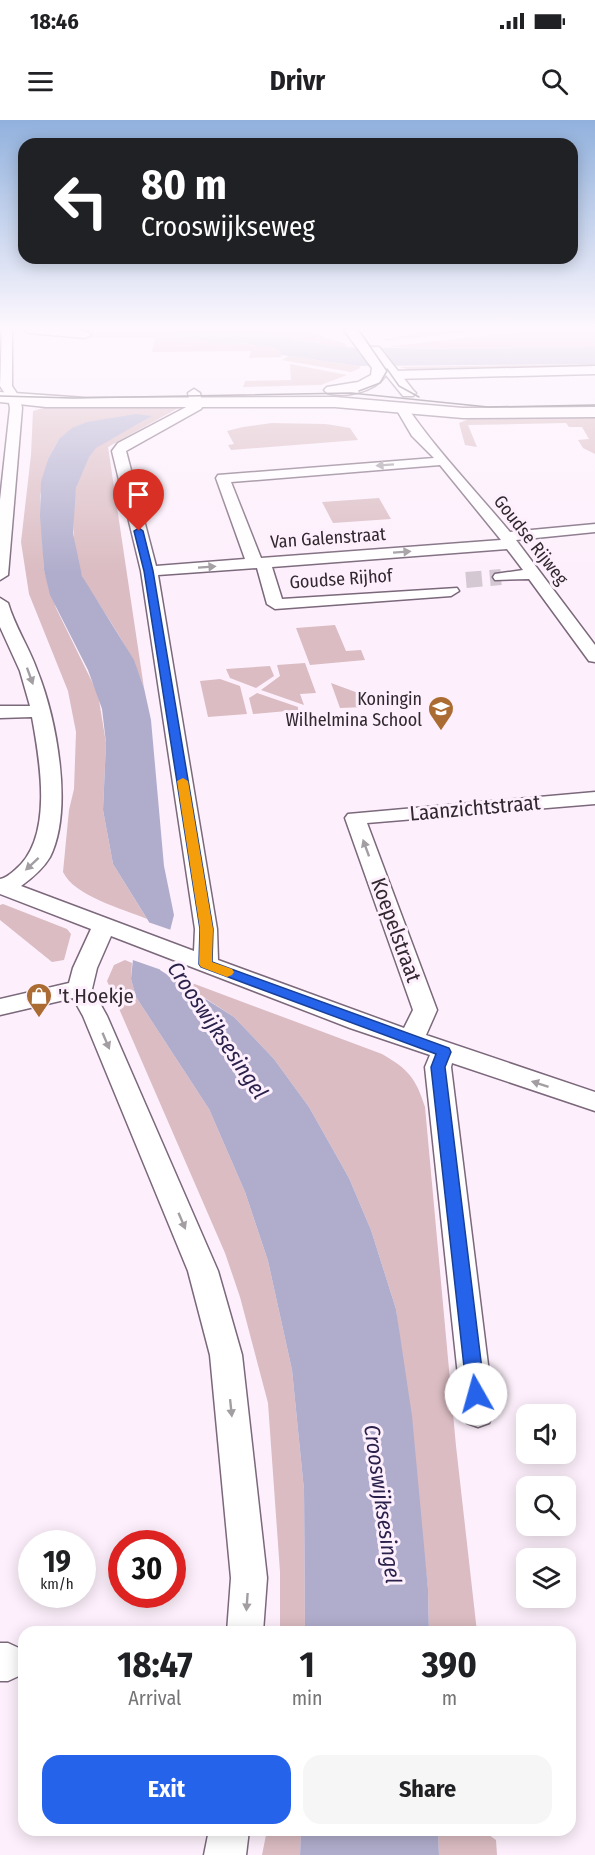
<!DOCTYPE html>
<style>
body{margin:0;font-family:"Fira Sans Condensed",sans-serif;background:#f6f6f6;color:#202124;height:100vh;display:flex;flex-direction:column;font-size:22px;white-space:nowrap}
*{box-sizing:border-box;margin:0}
p{font-size:20px;color:#757577}
.icon{flex:none;width:33px;height:33px;fill:none;stroke:currentColor;stroke-width:2;stroke-linecap:round;stroke-linejoin:round}
.map{position:relative;flex:1;overflow:hidden}
.details{position:absolute;left:18px;top:1506px;width:558px;height:210px;display:flex;flex-direction:column;background:#fff;border-radius:18px;box-shadow:0 3px 15px #0003}
.details>*{flex:none}
.top-card{position:absolute;left:18px;top:18px;width:560px;height:126px;border-radius:18px;box-shadow:0 3px 15px #0003;background:#202124;color:#fff;overflow:hidden}
.controls{position:absolute;left:516px;top:1284px;display:grid;gap:12px}
.controls a{display:grid;place-items:center;width:60px;height:60px;border-radius:12px;background:#fff;box-shadow:0 3px 15px #0003;font-size:30px}
.speed{position:absolute;left:18px;top:1410px;display:flex;gap:12px;font-size:30px;font-weight:700;text-align:center}
.speed>*{display:grid;place-content:center;width:78px;height:78px;border-radius:50%;background:#fff;box-shadow:0 3px 15px #0003;line-height:1}
.speed small{font-size:15px;font-weight:400}
.speed .limit{border:9px solid #d22;background:#fff;color:#111}
.pin{position:absolute;display:grid;place-items:center;width:51px;height:51px;color:#fff;margin:-62px -26px;border-radius:50% 50% 50% 0;rotate:-45deg;box-shadow:0 0 6px #0007}
.pin .icon{rotate:45deg}
.me{position:absolute;width:66px;margin:-33px;rotate:353deg;stroke-linejoin:round;filter:drop-shadow(0 0 4px #0008)}
.turn{display:flex;align-items:center;gap:21px;height:126px;padding:0 24px;font-size:27px}
.turn .icon{width:78px;height:78px;stroke-width:2.5}
.turn b{display:block;font-size:42px;line-height:51px}
.eta{display:flex;justify-content:space-evenly;align-items:center;height:102px;text-align:center}
.eta b{font-size:36px;font-weight:700;line-height:42px}
.cta{display:flex;gap:12px;margin-top:auto;padding:12px 24px}
.cta a{flex:1;height:69px;border-radius:18px;background:#2563eb;color:#fff;font-size:24px;font-weight:700;line-height:69px;text-align:center}
.cta a+a{background:#f6f6f6;color:#202124}
.status{display:flex;justify-content:space-between;align-items:center;height:42px;padding:0 30px;background:#fff;direction:ltr}
.status svg{height:16px;fill:currentColor}
header{display:flex;justify-content:space-between;align-items:center;height:78px;padding:0 24px;background:#fff;font-size:27px;font-weight:700}
.map>svg:first-child{display:block}
</style>
<div class="status"><b>18:46</b><svg viewBox="0 0 49 12"><path d="M0 12V9h3v3zM5 12V6h3v6zM10 12V3h3v9zM15 12V0h3v12zM26 1h20v11H26zM47 4h2v5h-2z"/></svg></div>
<header><svg class="icon" aria-label="menu" viewBox="0 0 24 24"><path d="M4 6h16M4 12h16M4 18h16"/></svg>Drivr<svg class="icon" aria-label="search" viewBox="0 0 24 24"><circle cx="10" cy="10" r="6"/><path d="M15 15l6 6"/></svg></header>
<div class="map">
<svg width="595" height="1735" viewBox="0 0 595 1735">
<rect width="100%" height="100%" fill="#fdf0fc"/>
<g fill="#dabcc2">
<path d="M41 210H144L176 214 227 224 235 222 278 229 282 235 281 237 249 238 251 231 152 232 155 218H86L81 214Z"/>
<path d="M247 210H302L346 224 347 227H336Z"/>
<path d="M432 210H486L386 221 384 219Z"/>
<path d="M595 211V227L453 229 386 227 507 213Z"/>
<path d="M289 236 359 246 360 248 351 252 282 240Z"/>
<path d="M290 244 347 255 321 265 243 267 245 261 291 260Z"/>
<path d="M595 244V247L415 251 400 247Z"/>
<path d="M182 286 108 327 144 568C134 538 118 513 101 487 95 477 86 466 82 456 69 424 68 353 95 328 111 315 134 308 151 296L59 319 48 339 40 376 44 450 56 488 98 574 106 623 103 690 113 744 147 799C123 789 74 776 63 752L69 690 74 669 76 612 68 571 29 474 21 422 31 335 33 291 46 287Z"/>
<path d="M595 296V334L583 328 578 320 589 319 582 307H569L566 303 468 305 477 327 465 325 459 303 469 299Z"/>
<path d="M272 303 326 304 350 308 358 320 231 330 228 325 234 324 227 311 243 307Z"/>
<path d="M379 378 391 399 333 403 322 382Z"/>
<path d="M335 505 346 531 361 530 365 540 310 545 296 508Z"/>
<path d="M305 543 316 573 300 574 304 585 261 570 280 556 277 545Z"/>
<path d="M270 546 274 556 256 568 230 558 226 549Z"/>
<path d="M220 559 240 566 247 594 208 597 200 561Z"/>
<path d="M331 563 361 574 365 587 340 588Z"/>
<path d="M257 573 298 587V590L253 594 249 578Z"/>
<path d="M3 784 67 809 71 814 64 840 52 842 0 800V785Z"/>
<path d="M125 840 132 843 131 859 136 877 209 989 245 1072 268 1141 292 1250 304 1370 305 1512H280V1452L268 1283 240 1177 225 1133 107 861 114 845Z"/>
<path d="M168 854 382 934C408 949 416 958 425 987L456 1326 477 1512H429L428 1469 396 1189 371 1110 349 1058 309 987 274 939 234 897Z"/>
<path d="M267 1710H301L300 1735H262Z"/>
<path d="M438 1710H482L496 1720 497 1735H439Z"/>
</g>
<g fill="#b0adcc">
<path d="M144 210H247L336 227 453 229 595 227V244L359 246 282 235 278 229 242 223 227 224 178 217 176 214Z"/>
<path d="M136 294 152 296 96 328 89 337 76 368 73 413 82 456 134 540 144 568 151 600 164 746 174 795 160 850 234 897 274 939 309 987 349 1058 371 1110 396 1189 412 1296 428 1469 429 1512H305L304 1370 292 1250 268 1141 245 1072 209 989 136 877 131 859 133 839 139 841 149 802 113 744 103 690 106 623 102 589 88 550 50 475 44 450 40 396 41 362 48 339 59 319 72 308 87 302Z"/>
<path d="M301 1710H438L439 1735H300Z"/>
</g>
<path fill="#fdf0fc" d="M145 801 174 811 163 848 173 854 130 839 132 836 137 837Z"/>
<g fill="none" stroke-linecap="round" stroke-linejoin="round">
<path stroke="#d4c8d3" stroke-width="16" stroke-dasharray="16 8" stroke-linecap="butt" d="M466 460 501 457"/>
<defs>
<g id="minor">
<path d="M2 210H12V266L20 278 22 288 8 455 0 460V380L10 288 8 278 0 266Z"/>
<path d="M24 210C39 210 79 206 91 215L85 218 29 213Z"/>
<path d="M595 246V254L394 259 388 255 394 251Z"/>
<path d="M194 269 200 273 203 286 201 289 126 331 156 446 245 439 216 358 218 355 434 338 412 316 395 287 401 283 405 284C435 329 475 370 510 412L595 404V412L516 420 595 525V542L589 541 529 459 495 460 493 457 495 454 523 450 507 429 272 447 282 479 457 468 459 471 451 476 275 489 267 484 257 448 158 455 217 809 218 840 404 908 413 890 345 698 348 694 595 672V684L367 703 437 890 426 915 595 972V991L452 943 451 947 494 1293 489 1303 478 1307 467 1303 462 1293 425 947 430 935 350 908 111 816 97 848 92 869 107 896 218 1151 242 1235 267 1458 263 1512H227L231 1458 210 1235 188 1151 83 896 73 878 0 895V879L69 863 73 848 91 809 0 774V759C6 758 10 754 15 750 54 718 40 641 32 597L0 598V586H30L20 551 0 507V478L8 483C15 507 29 527 37 550 56 597 74 689 50 737 43 749 32 758 21 766L194 831 195 809 141 451 112 331 118 323 190 285 188 273ZM440 345 501 420 261 438 231 362Z"/>
<path d="M0 1523H8L21 1529C25 1538 25 1546 21 1555L8 1561H0Z"/>
<path d="M209 1710H249L246 1735H204Z"/>
</g>
<path id="tertiary" d="M344 210H358L370 227H379L413 270 416 273 413 276H403L386 255C375 272 346 278 327 273L324 270 327 267 358 262 371 255 372 248Z"/>
<path id="secondary" d="M0 272 85 278 335 277 463 288 595 287V297L463 298 335 287H46L0 282Z"/>
</defs>
<use href="#minor" stroke="#7b687b" stroke-width="3"/>
<use href="#tertiary" stroke="#7b687b" stroke-width="3"/>
<use href="#secondary" stroke="#7b687b" stroke-width="3"/>
<use href="#minor" fill="#fff" fill-rule="evenodd"/>
<use href="#tertiary" fill="#fff" fill-rule="evenodd"/>
<use href="#secondary" fill="#fff" fill-rule="evenodd"/>
<g stroke="#544a53" stroke-width="1.5">
<path d="M359 210 387 251 380 263 359 271"/>
<path d="M387 249 399 266 419 277"/>
<path d="M0 276 74 278 351 273 488 287 595 285"/>
</g>
</g>
<defs><path id="oneway-solid" d="M-6-.8H1V-3.2L6.5 0L1 3.2V.8H-6Z" transform="scale(1.5)"/></defs>
<g fill="#a29ea2">
<use href="#oneway-solid" transform="translate(385 345) rotate(176)"/>
<use href="#oneway-solid" transform="translate(402 432) rotate(-4)"/>
<use href="#oneway-solid" transform="translate(207 447) rotate(-4)"/>
<use href="#oneway-solid" transform="translate(30 556) rotate(70)"/>
<use href="#oneway-solid" transform="translate(366 728) rotate(-110)"/>
<use href="#oneway-solid" transform="translate(32 744) rotate(137)"/>
<use href="#oneway-solid" transform="translate(106 921) rotate(67)"/>
<use href="#oneway-solid" transform="translate(540 964) rotate(-162)"/>
<use href="#oneway-solid" transform="translate(182 1101) rotate(67)"/>
<use href="#oneway-solid" transform="translate(231 1288) rotate(84)"/>
<use href="#oneway-solid" transform="translate(247 1482) rotate(94)"/>
</g>
<linearGradient id="sky" x2="0" y2="1"><stop stop-color="#91b1dd"/><stop offset="0.46" stop-color="#fef8fe"/><stop offset="1" stop-color="#fef8fe" stop-opacity="0"/></linearGradient>
<rect width="595" height="453" fill="url(#sky)"/>
<path fill="#2563eb" stroke="#184099" stroke-width="1.5" d="M139 408 143 411 153 451 213 809 212 842 449 928 451 932 445 947 485 1274 483 1280 476 1282 470 1280 467 1274 431 947 436 934 201 847 199 844 200 809 144 451 134 411Z"/>
<path fill="#f59e0b" d="M183 658 188 661 213 809 212 842 232 849 234 852 232 855 227 857 201 847 199 844 200 809 177 661Z"/>
<defs>
<symbol id="school-pin" viewBox="-11 -11 22 30"><path d="M0 17L-7.5 6A9.5 9.5 0 1 1 7.5 6Z" fill="#ab6c33" stroke="#fdf0fc"/><path d="M0-5L7-2L0 1L-7-2ZM-4 1L0 2.5L4 1V4Q0 6-4 4Z" fill="#fff"/></symbol>
<symbol id="shop-pin" viewBox="-11 -11 22 30"><path d="M0 17L-7.5 6A9.5 9.5 0 1 1 7.5 6Z" fill="#ab6c33" stroke="#fdf0fc"/><path d="M-5-2.5h2.3a2.7 3.5 0 0 1 5.4 0H5L5.5 6h-11ZM-1.5-2.5h3a1.5 2.3 0 0 0-3 0Z" fill="#fff"/></symbol>
</defs>
<g fill-rule="evenodd">
<use href="#school-pin" x="426" y="574" width="30" height="40"/>
<use href="#shop-pin" x="24" y="861" width="30" height="40"/>
</g>
<g text-anchor="middle" stroke-width="6" stroke-linejoin="round" paint-order="stroke">
<g font-size="18" fill="#312830" stroke="#fdf0fc">
<text transform="translate(328 418) rotate(-4)" y="6">Van Galenstraat</text>
<text transform="translate(531 420) rotate(52)" y="6">Goudse Rijweg</text>
<text transform="translate(341 459) rotate(-4)" y="6">Goudse Rijhof</text>
</g>
<g font-size="18" fill="#312830" stroke="#fdf0fc" text-anchor="end">
<text x="422" y="585">Koningin<tspan x="422" dy="21">Wilhelmina School</tspan></text>
</g>
<g font-size="21" fill="#312830" stroke="#fdf0fc">
<text transform="translate(475 688) rotate(-5)" y="7">Laanzichtstraat</text>
<text transform="translate(396 810) rotate(70)" y="7">Koepelstraat</text>
</g>
<g font-size="21" fill="#312830" stroke="#fdf0fc" text-anchor="start">
<text x="58" y="883">'t Hoekje</text>
</g>
<g font-size="22" font-style="italic" fill="#29214b" stroke="#fdf0fc">
<text transform="translate(218 910) rotate(56)" y="8">Crooswijksesingel</text>
<text transform="translate(383 1384) rotate(82)" y="8">Crooswijksesingel</text>
</g>
</g>
</svg>
<div class="controls">
<a><svg class="icon" aria-label="sound" viewBox="0 0 24 24"><path d="M4 9h4l5-4v14l-5-4H4zM17 9q2 3 0 6"/></svg></a>
<a><svg class="icon" aria-label="search" viewBox="0 0 24 24"><circle cx="10" cy="10" r="6"/><path d="M15 15l6 6"/></svg></a>
<a><svg class="icon" aria-label="layers" viewBox="0 0 24 24"><path d="M12 4l9 5-9 5-9-5zM3 14l9 5 9-5"/></svg></a>
</div>
<div class="speed"><div>19<small>km/h</small></div><div class="limit">30</div></div>
<div class="pin" style="left:139px;top:411px;background:#d93025"><svg class="icon" aria-label="arrive" viewBox="0 0 24 24"><path d="M6 21V4h12l-3 4 3 4H6"/></svg></div>
<svg class="me" style="left:476px;top:1274px" viewBox="-20 -20 40 40"><circle r="19" fill="#fff"/><path d="M0-13L10 11 0 6-10 11z" fill="#2563eb"/></svg>
<div class="top-card">
<div class="turn"><svg class="icon" aria-label="left" viewBox="0 0 24 24"><path d="M17 20v-9H6M10 6l-5 5 5 5"/></svg><div><b>80 m</b>Crooswijkseweg</div></div>
</div>
<section class="details">
<div class="eta">
<div><b>18:47</b><p>Arrival</p></div>
<div><b>1</b><p>min</p></div>
<div><b>390</b><p>m</p></div>
</div>
<div class="cta"><a>Exit</a><a>Share</a></div>
</section>
</div>
